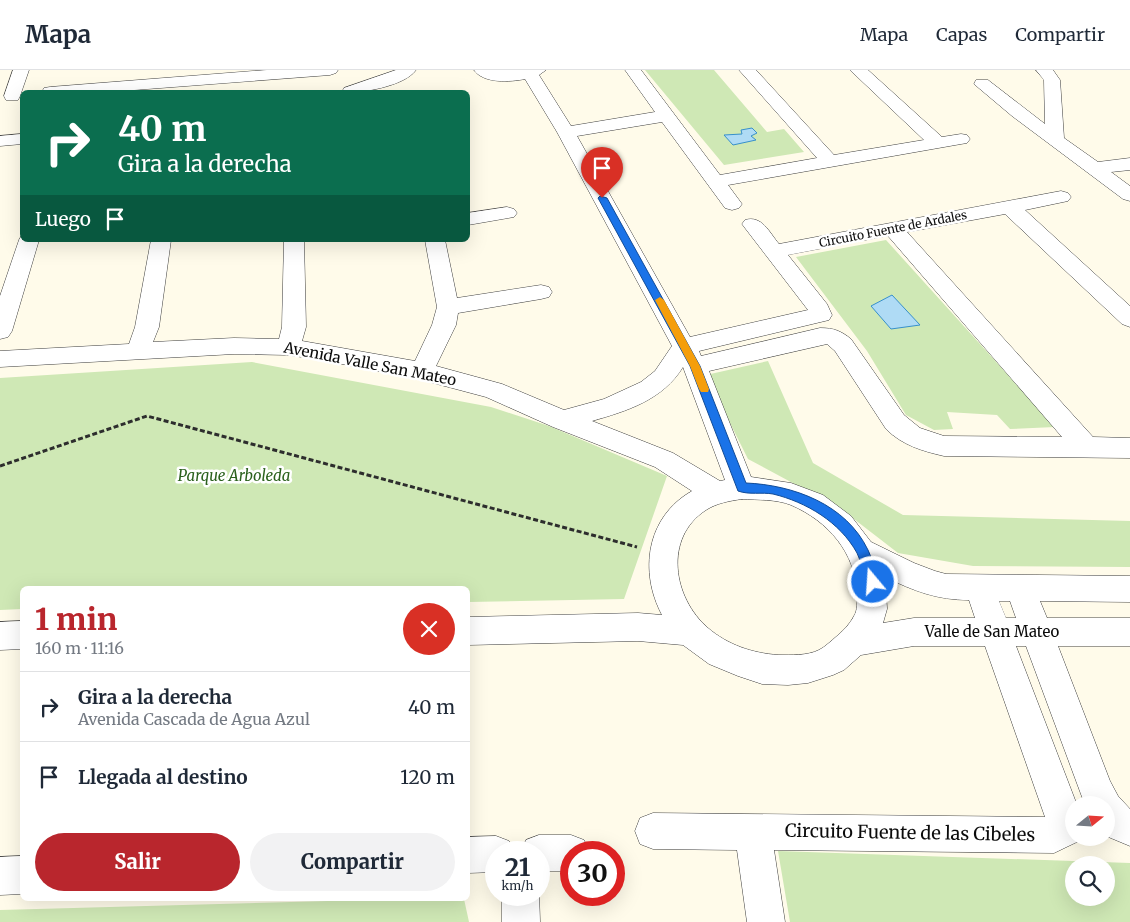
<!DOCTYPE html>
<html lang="es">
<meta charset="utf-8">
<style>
body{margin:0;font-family:Merriweather,serif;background:#f2f2f3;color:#1f2937;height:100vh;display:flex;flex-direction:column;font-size:19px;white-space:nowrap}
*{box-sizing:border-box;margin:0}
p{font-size:16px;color:#747a83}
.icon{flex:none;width:28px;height:28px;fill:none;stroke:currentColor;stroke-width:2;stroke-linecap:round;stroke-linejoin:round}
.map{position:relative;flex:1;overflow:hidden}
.drawer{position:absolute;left:20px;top:516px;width:450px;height:315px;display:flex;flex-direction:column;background:#fff;border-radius:8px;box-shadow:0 5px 20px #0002}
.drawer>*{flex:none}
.guide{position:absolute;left:20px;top:20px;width:450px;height:152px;border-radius:8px;box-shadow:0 5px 20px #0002;background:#0b6e4f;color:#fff;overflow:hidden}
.needle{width:32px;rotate:72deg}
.controls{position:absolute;left:1065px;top:726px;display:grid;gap:10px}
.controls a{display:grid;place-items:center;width:50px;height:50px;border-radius:50%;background:#fff;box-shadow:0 5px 20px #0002;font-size:25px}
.speed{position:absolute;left:485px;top:771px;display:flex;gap:10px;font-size:25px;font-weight:700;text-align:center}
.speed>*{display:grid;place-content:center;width:65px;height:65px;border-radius:50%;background:#fff;box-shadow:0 5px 20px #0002;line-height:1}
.speed small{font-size:12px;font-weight:400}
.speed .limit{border:8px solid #d22;background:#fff;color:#111}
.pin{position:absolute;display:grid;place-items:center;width:42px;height:42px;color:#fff;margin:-51px -21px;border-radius:50% 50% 50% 0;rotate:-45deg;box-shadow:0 0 5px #0007}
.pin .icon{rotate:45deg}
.me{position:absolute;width:55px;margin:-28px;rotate:342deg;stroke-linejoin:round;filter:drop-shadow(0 0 4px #0008)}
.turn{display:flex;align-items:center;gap:18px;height:105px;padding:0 15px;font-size:22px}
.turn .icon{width:65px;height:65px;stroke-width:2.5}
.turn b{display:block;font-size:35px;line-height:42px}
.then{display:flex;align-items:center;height:48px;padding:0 15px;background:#0003;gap:10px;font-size:19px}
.round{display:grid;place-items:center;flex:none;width:52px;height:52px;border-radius:26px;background:#f2f2f3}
.headline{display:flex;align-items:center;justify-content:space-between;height:85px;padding:0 15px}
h1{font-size:30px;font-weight:800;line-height:38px;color:#b9262d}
.primary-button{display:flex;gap:10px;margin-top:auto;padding:10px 15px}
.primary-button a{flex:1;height:58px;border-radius:30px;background:#b9262d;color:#fff;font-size:20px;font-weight:800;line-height:58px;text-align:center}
.primary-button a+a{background:#f2f2f3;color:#1f2937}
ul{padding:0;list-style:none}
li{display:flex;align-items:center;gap:15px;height:70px;padding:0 15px;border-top:1px solid #e0e1e3}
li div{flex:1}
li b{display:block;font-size:19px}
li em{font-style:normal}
header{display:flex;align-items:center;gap:30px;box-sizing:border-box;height:70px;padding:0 25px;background:#fff;border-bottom:1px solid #e0e1e3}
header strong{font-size:24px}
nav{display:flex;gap:28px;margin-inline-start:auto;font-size:18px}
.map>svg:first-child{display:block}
</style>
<header>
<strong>Mapa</strong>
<nav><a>Mapa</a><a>Capas</a><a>Compartir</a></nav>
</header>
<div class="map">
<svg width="1130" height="852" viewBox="0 0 1130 852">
<rect width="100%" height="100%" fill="#fffbea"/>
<g fill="#cfe8b5" fill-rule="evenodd">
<path d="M645 0H714L767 62 784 59 804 82 724 95Z"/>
<path d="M886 170 1055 357 1010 359 997 345 947 342 953 359 934 360 906 345 867 281 796 187Z"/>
<path d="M768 291 813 393 903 445 1130 451V497L973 496 898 483 841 439 748 389 706 305Z"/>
<path d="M252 292 491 337 549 356 667 406 624 529 468 532V519H22V539L0 540V308Z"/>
<path d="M778 781 1130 793V852H790ZM1074 795H1106V828H1074Z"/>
<path d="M402 829H464L469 852H0V840Z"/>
</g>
<g fill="#afdbf5" stroke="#3790cb">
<path d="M752 58 757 63 751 66 756 70 733 75 724 65 742 64 741 60Z"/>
<path d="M892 225 920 255 891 259 871 236Z"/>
</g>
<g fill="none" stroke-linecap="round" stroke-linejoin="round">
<defs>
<g id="minor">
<path d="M13 0H29L20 26 18 30H6L4 26Z"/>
<path d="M267 0H338L336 3 330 5 108 22H42L44 18 50 17Z"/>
<path d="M396 0H416C405 16 360 24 342 22L344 18Z"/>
<path d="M474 0H546L539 5 571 56 655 42 625 0H641L720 105 817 88 739 0H756L834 85 924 70 850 0H868L942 67 961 64 967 65 970 69 967 73 961 74 728 115 742 134 739 138 732 140 725 138 662 52 577 66 690 267 808 240 745 158 742 154 745 150C762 145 769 162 779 174L1061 121 1068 123 1071 127 1068 131 1025 140 1130 236V257L1122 254 1005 144 907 162 1093 367 1130 368V388L944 386C922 381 902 375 886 359L835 281 827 274 709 301 751 407 791 413 823 425 851 446 871 472 914 493 935 501 946 504 1130 506V532L1040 531 1047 548H1130V576H1058L1110 711 1118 726 1130 739V776L1106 766V735H1085L1026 576H1016L1077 735H1074V768H1080L1079 771 1054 783 774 780 785 852H747L737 780 653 779 640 774 635 761 640 748 653 743 1045 747 985 576H914L861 585 844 600 833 605 808 613 788 615 762 614 738 606 709 594 683 575 638 571 468 575V547L638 543 662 545C639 502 646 447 692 421L655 397 553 357 486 327 422 310 322 290 288 285 234 284 0 297V281L129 274 135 257 151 170H171L159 257 153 272 234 268 279 269 282 257 284 170H304L306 257 302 271 415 291 432 255 437 237 425 170H445L457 228 541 215 549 217 552 222 549 227 541 229 458 243 456 255 436 296 502 314 564 340 604 329 641 312 655 301 672 276 557 62 525 9C511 12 483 14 474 0ZM888 166 1062 367 944 366 920 358 904 345 851 269C841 261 834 258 820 258L701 286 699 281 829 250 832 245 827 234 788 185ZM683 297 725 410 720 411 673 383 592 351C627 341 663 330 683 297ZM742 429C758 430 776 429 791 435 828 451 856 483 857 524 857 531 858 540 854 546 850 554 843 561 837 566 831 571 825 577 819 580 807 586 791 585 778 585 752 583 728 575 708 558 673 528 663 468 706 440 717 433 729 431 742 429ZM885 507C914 521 937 530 969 530L975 548H914L883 553 887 539ZM999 531H1010L1016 548H1006Z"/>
<path d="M1036 0H1053L1060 10 1064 68 1098 92 1130 88V100L1111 102 1130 116V131L1123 129 1012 46 974 14 976 10H988L1045 54 1044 10Z"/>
<path d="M22 64V74L0 76V66Z"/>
<path d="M507 137 514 139 517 143 514 147 468 155V143Z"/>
<path d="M22 165V170H39L12 261 8 267 0 269V226L19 170Z"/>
<path d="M22 551V579L0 580V552Z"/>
<path d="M539 765H571L584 770 589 782H571V801H539V782H521L526 770Z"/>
<path d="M496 766 509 771 514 782H496V802L468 803V767Z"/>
<path d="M22 786V824L0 825V787Z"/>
<path d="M539 822 540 852H502V825H539Z"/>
</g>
</defs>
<use href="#minor" stroke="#3e3e3e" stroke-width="1"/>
<path stroke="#2d2d2d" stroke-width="3" stroke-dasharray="5 2.5" stroke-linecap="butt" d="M0 396 147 346 637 477"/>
<use href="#minor" fill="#fff" fill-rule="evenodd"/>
</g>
<path fill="#1a73e8" stroke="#114b97" d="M600 126 607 128 700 296 746 413C793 415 846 434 868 480 873 490 875 502 879 512L877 516 873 518 869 516C864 506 862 493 857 483 840 452 806 432 773 424 762 422 749 425 738 421L690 296 598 128Z"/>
<path fill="#f59e0b" d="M660 227 664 230 700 296 709 319 708 322H701L699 319 690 296 655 230Z"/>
<g text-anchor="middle" stroke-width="5" stroke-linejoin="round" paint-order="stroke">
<g font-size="12" fill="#0b0b0b" stroke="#fff">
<text transform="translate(893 159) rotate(-11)" y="4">Circuito Fuente de Ardales</text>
</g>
<g font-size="15" fill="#0b0b0b" stroke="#fff">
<text transform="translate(370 294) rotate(11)" y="5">Avenida Valle San Mateo</text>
<text x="992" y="567">Valle de San Mateo</text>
</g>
<g font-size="15" font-style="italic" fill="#2b611d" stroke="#fff">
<text x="234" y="411">Parque Arboleda</text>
</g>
<g font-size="18" fill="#0b0b0b" stroke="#fff">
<text transform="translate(910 763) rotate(1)" y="6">Circuito Fuente de las Cibeles</text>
</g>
</g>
</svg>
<div class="controls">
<a><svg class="needle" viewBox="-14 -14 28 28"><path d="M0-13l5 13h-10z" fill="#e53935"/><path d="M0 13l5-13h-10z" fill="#747a83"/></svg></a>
<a><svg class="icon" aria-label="search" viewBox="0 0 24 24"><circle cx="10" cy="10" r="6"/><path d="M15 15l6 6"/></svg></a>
</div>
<div class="speed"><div>21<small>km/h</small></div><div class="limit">30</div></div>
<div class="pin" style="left:602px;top:128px;background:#d93025"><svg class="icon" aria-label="arrive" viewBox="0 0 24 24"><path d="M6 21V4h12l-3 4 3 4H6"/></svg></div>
<svg class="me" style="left:873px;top:512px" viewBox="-20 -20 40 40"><circle r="17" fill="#1a73e8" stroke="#fff" stroke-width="3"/><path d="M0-11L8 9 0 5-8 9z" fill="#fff"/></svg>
<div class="guide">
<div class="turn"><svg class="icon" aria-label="right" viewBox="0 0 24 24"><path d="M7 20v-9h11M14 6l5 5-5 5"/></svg><div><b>40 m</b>Gira a la derecha</div></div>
<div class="then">Luego<svg class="icon" aria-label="arrive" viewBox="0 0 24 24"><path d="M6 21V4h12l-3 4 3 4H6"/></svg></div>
</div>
<section class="drawer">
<div class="headline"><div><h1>1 min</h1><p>160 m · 11:16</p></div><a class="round" style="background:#d93025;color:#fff"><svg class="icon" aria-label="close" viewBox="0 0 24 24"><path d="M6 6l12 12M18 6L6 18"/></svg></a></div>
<ul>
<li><svg class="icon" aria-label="right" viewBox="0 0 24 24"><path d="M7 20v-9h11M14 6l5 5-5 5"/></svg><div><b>Gira a la derecha</b><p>Avenida Cascada de Agua Azul</p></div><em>40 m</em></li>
<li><svg class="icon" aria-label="arrive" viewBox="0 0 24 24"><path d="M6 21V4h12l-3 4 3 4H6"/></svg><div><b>Llegada al destino</b></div><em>120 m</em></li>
</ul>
<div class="primary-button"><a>Salir</a><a>Compartir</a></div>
</section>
</div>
